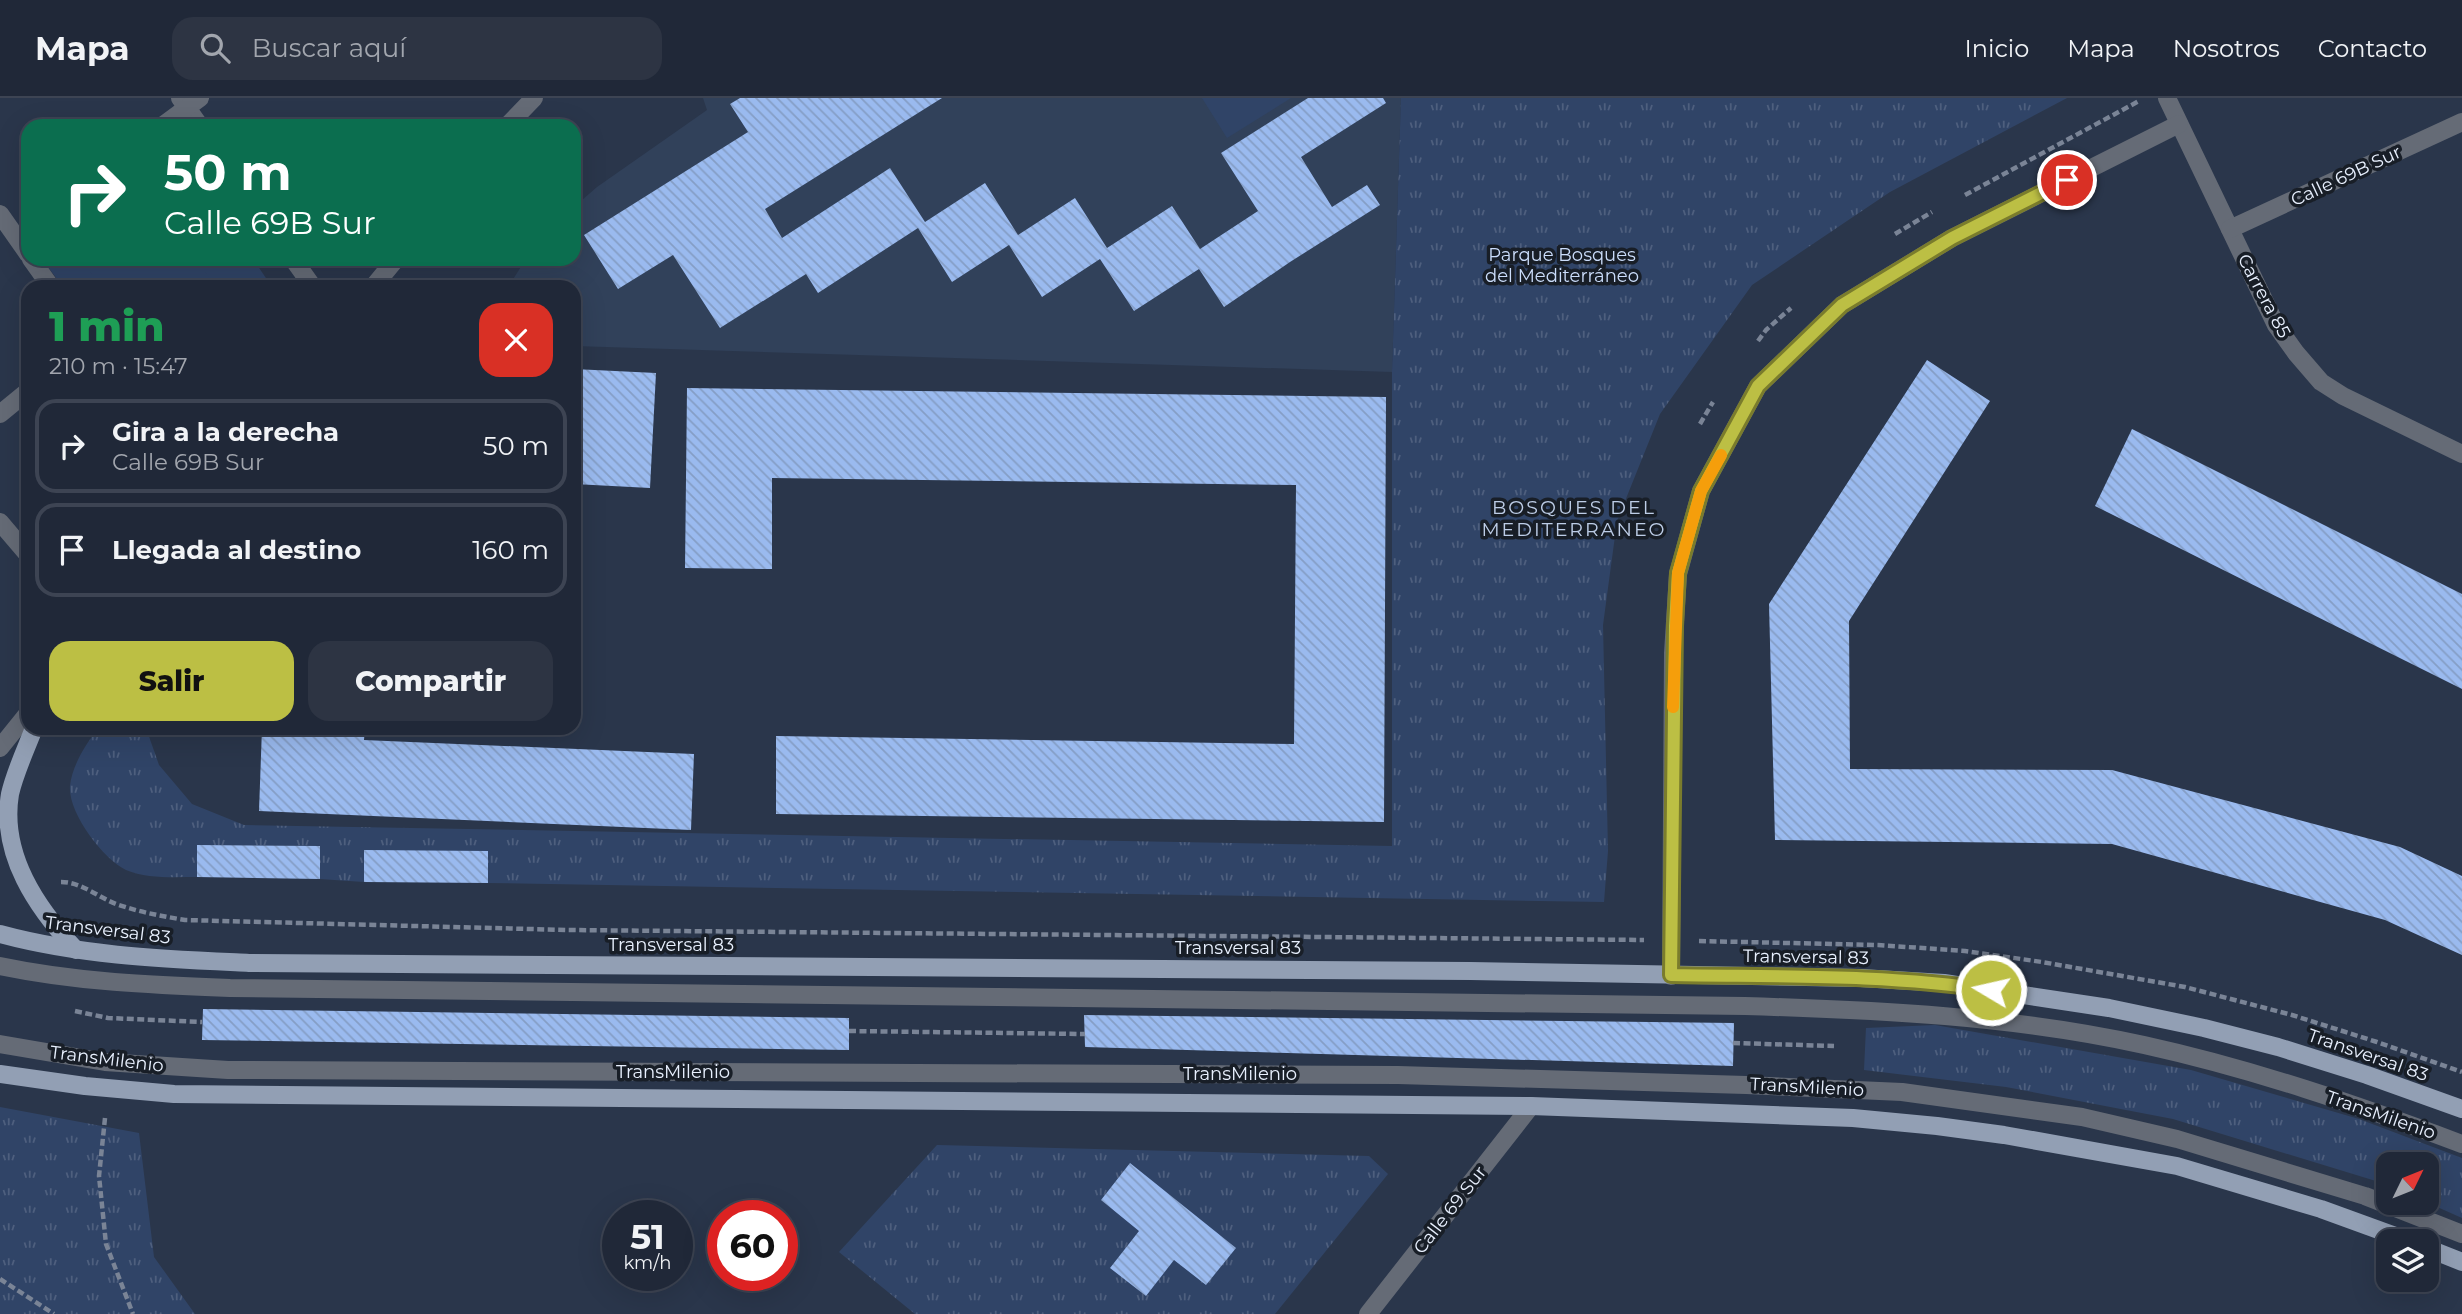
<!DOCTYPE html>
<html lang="es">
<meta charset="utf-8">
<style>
body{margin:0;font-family:Montserrat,sans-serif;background:#2d3443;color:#f1f3f6;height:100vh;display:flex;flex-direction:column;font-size:26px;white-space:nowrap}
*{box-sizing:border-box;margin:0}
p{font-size:23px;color:#a2a6ae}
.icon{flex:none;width:38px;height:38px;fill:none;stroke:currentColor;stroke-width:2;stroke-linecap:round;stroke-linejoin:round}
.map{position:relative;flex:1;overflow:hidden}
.panel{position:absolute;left:21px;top:182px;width:560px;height:455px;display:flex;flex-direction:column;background:#202838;border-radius:21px;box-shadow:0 7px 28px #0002,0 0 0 2px #3d4453}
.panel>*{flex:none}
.hud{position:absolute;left:21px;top:21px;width:560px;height:147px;border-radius:21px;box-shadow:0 7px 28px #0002,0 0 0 2px #3d4453;background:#0b6e4f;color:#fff;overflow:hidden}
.needle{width:46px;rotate:47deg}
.controls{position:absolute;left:2376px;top:1054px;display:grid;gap:14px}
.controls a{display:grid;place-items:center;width:63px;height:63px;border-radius:14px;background:#202838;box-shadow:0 7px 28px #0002,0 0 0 2px #3d4453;font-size:35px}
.speed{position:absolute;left:602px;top:1102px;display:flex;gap:14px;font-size:35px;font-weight:700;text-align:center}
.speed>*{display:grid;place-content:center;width:91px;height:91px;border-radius:50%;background:#202838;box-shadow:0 7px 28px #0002,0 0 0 2px #3d4453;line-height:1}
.speed small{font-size:18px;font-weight:400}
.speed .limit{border:10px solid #d22;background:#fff;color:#111}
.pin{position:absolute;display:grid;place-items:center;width:60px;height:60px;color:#fff;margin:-30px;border:4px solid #fff;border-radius:50%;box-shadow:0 2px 7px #0007}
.me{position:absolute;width:77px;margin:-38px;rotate:279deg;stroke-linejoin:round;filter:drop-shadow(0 0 5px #0008)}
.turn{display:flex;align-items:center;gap:24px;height:147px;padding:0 28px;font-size:32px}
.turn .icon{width:91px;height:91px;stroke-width:2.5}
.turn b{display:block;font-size:49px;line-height:60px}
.round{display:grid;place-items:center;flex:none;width:74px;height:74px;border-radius:21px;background:#2d3443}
.summary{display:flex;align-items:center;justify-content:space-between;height:119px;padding:0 28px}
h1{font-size:42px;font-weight:800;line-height:52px;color:#1e9e55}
.cta{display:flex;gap:14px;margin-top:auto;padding:14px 28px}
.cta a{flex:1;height:80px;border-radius:21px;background:#bcbf44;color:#111;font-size:28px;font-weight:800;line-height:80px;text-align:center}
.cta a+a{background:#2d3443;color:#f1f3f6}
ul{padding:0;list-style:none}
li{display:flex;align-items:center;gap:21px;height:94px;margin:0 14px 10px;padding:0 14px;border:4px solid #3d4453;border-radius:21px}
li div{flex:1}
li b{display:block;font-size:26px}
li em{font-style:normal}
header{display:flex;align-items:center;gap:42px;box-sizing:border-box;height:98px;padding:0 35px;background:#202838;border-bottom:2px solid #3d4453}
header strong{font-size:33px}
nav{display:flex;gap:38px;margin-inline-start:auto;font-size:24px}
.search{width:490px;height:63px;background:#2d3443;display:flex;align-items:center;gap:18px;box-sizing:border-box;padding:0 24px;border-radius:21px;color:#a2a6ae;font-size:26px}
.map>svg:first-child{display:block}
</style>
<header>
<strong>Mapa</strong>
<div class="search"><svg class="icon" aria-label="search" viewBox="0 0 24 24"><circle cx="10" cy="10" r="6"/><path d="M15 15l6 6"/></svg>Buscar aquí</div>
<nav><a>Inicio</a><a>Mapa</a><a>Nosotros</a><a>Contacto</a></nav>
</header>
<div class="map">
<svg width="2462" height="1216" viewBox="0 0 2462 1216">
<defs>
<pattern id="grass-tufts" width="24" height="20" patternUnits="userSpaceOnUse" patternTransform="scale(1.75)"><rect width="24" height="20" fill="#304467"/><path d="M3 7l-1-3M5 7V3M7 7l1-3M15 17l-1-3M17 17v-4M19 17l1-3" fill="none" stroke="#4e5f7e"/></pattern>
<pattern id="building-back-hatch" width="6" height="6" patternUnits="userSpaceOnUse" patternTransform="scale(1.75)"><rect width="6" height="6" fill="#9abaef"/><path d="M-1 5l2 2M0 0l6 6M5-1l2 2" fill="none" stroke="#859ec6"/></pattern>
</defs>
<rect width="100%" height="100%" fill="#2a364b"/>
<path fill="#31415a" d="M703 0H1401L1392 274 574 248V189H508L526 161H574V109L597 89 707 12Z"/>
<g fill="url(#grass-tufts)">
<path d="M1401 0H2067L1890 94 1752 187 1660 316 1617 423 1603 527 1608 753 1604 804 488 785V754L364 784 320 781V748L197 747V779C174 779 147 781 126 772 103 761 68 715 70 688 72 668 86 645 99 630H146L159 667 192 706 244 727 1392 748V274Z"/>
<path d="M42 161H253L272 189H63Z"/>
<path d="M1935 927 2191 972 2359 1021 2462 1060V1120L2426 1104 2427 1066H2389V1087L2173 1021 2006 989 1864 972 1866 930Z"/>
<path d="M0 1009 139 1035 154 1159 195 1216H0Z"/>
<path d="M937 1047 1369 1058 1388 1076 1275 1216H915L839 1154Z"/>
</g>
<g fill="#304467">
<path d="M1202 0H1291L1227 40Z"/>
<path d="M81 161H196L216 189H101Z"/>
</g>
<g fill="url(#building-back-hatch)">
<path d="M740 0H942L765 111 782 140 890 70 925 124 985 85 1018 137 1075 100 1107 150 1172 108 1200 151 1258 113 1221 55 1308 0H1383L1386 5 1301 59 1332 109 1367 87 1380 107 1290 164 1224 209 1199 171 1134 213 1100 161 1042 199 1009 147 952 184 918 130 818 195 806 176 720 230 673 157 618 191 584 137 748 34 730 6Z"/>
<path d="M1927 262 1990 303 1849 523 1850 671 2112 672 2400 749 2462 778V857L2385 822 2112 746 1775 742 1769 506Z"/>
<path d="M574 271 656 275 650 390 574 386Z"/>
<path d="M687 290 1386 299 1384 724 776 716V638L1294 646 1296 387 772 380V471L685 470Z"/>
<path d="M2132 331 2462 496V591L2095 408Z"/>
<path d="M262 630H365L364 642 694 656 691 732 259 713Z"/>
<path d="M197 747 320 748V781L197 779Z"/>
<path d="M364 752 488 753V785L364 784Z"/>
<path d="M203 911 849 920V952L202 942Z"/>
<path d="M1084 917 1734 925 1733 968 1085 949Z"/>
<path d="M1130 1065 1236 1150 1206 1187 1174 1162 1146 1198 1110 1170 1139 1133 1101 1102Z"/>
</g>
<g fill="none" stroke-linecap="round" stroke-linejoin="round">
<g stroke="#7a8496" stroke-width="4.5" stroke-dasharray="7 3.5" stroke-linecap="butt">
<path d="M1965 97 2139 3"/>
<path d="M1895 136 1932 114"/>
<path d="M1758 243 1766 232 1791 210"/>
<path d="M1700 326 1713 304"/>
<path d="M61 784C81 784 98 799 116 806 139 814 161 818 185 822L568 832 1644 842"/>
<path d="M1699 843 1878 847 1965 853 2042 864 2185 889 2292 917 2377 944 2462 974"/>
<path d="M75 913 108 920 202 924"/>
<path d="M849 933 1085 936"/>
<path d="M1733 945 1834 948"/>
<path d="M105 1020 99 1078 106 1146 133 1216"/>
<path d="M0 1181 54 1216"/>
</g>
<g stroke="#656b76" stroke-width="18">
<path d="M180 0 200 28"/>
<path d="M2167 0 2276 227 2296 255 2321 284 2343 298 2462 356"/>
<path d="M162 28 200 0"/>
<path d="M507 28 534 0"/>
<path d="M0 116 28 156"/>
<path d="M2230 131 2462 24"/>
<path d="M31 161 51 189"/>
<path d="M293 161 313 189"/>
<path d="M373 189 396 161"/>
<path d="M0 316 28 293"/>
<path d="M0 424 28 457"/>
<path d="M0 650 28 615"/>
<path d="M0 868C76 884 152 887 230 890L1745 908C1878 912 2013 918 2144 947 2253 971 2358 1007 2462 1046"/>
<path d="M1671 878 1673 555 1678 476 1701 393 1758 288 1842 207 1952 140 2179 26"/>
<path d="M0 946 105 964 228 972 1398 977 1746 987 1902 994 2082 1019 2177 1041 2365 1098 2462 1136"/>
<path d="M1368 1216 1531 1008"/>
</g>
<g stroke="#929fb4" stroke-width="18">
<path d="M34 630C26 651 15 674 10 696 0 757 37 810 76 852"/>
<path d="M0 836C81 858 166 861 249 865L1470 873 1861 880 1944 885 2109 910 2204 930 2278 949 2367 977 2462 1011"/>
<path d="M0 976 85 988 174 996 1531 1008 1853 1020 1937 1028 2004 1037 2177 1068 2321 1111 2409 1143"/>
<path d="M2427 1150 2462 1164"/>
</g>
</g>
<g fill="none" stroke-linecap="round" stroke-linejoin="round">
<defs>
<path id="route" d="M1991 892C1885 876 1777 879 1671 877L1675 528 1678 475 1701 393 1758 288 1842 207 1952 140 2067 82"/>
</defs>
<use href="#route" stroke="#7a7c2c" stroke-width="18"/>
<use href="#route" stroke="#bcbf44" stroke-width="12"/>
<path stroke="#f59e0b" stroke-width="12" d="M1673 609 1678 475 1701 393 1721 357"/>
</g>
<g text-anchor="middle" stroke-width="7" stroke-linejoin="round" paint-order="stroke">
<g font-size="18" fill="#e8f0fe" stroke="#181e27">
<text transform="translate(2346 78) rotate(-25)" y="6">Calle 69B Sur</text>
<text transform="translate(2264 198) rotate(62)" y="6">Carrera 85</text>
<text transform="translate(108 832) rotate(7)" y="6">Transversal 83</text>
<text x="671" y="853">Transversal 83</text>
<text x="1238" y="856">Transversal 83</text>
<text transform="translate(1806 859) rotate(1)" y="6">Transversal 83</text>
<text transform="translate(2368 957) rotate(19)" y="6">Transversal 83</text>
<text transform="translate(107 961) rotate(7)" y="6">TransMilenio</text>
<text x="673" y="980">TransMilenio</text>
<text x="1240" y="982">TransMilenio</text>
<text transform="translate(1807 989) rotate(3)" y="6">TransMilenio</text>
<text transform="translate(2381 1017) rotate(19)" y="6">TransMilenio</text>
<text transform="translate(1450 1112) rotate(-52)" y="6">Calle 69 Sur</text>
</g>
<g font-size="18" fill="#cbddfb" stroke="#181e27">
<text x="1562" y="163">Parque Bosques<tspan x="1562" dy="21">del Mediterráneo</tspan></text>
</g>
<g font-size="19" letter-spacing="2" fill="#bdcde7" stroke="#181e27">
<text x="1574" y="416">BOSQUES DEL<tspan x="1574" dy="22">MEDITERRANEO</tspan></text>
</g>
</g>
</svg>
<div class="controls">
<a><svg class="needle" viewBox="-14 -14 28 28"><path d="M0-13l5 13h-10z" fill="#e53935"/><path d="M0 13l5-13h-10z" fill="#a2a6ae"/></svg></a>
<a><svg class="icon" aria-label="layers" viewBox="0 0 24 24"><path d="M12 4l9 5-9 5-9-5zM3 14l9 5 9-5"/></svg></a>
</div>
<div class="speed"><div>51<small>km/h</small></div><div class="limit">60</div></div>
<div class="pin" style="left:2067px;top:82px;background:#d93025"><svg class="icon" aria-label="arrive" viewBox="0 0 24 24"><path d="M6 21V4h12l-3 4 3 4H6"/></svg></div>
<svg class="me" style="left:1991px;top:892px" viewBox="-20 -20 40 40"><circle r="17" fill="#bcbf44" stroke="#fff" stroke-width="3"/><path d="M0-11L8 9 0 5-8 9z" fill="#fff"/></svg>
<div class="hud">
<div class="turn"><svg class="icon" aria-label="right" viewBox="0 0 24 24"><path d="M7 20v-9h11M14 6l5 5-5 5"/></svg><div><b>50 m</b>Calle 69B Sur</div></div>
</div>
<section class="panel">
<div class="summary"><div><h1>1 min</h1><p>210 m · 15:47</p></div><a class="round" style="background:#d93025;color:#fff"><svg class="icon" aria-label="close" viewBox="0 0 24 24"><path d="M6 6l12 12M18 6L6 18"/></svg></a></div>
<ul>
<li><svg class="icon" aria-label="right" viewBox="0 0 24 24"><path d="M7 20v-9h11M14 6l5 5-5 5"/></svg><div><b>Gira a la derecha</b><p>Calle 69B Sur</p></div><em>50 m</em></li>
<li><svg class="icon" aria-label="arrive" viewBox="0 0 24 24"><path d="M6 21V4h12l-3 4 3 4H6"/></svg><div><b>Llegada al destino</b></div><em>160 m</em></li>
</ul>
<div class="cta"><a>Salir</a><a>Compartir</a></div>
</section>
</div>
